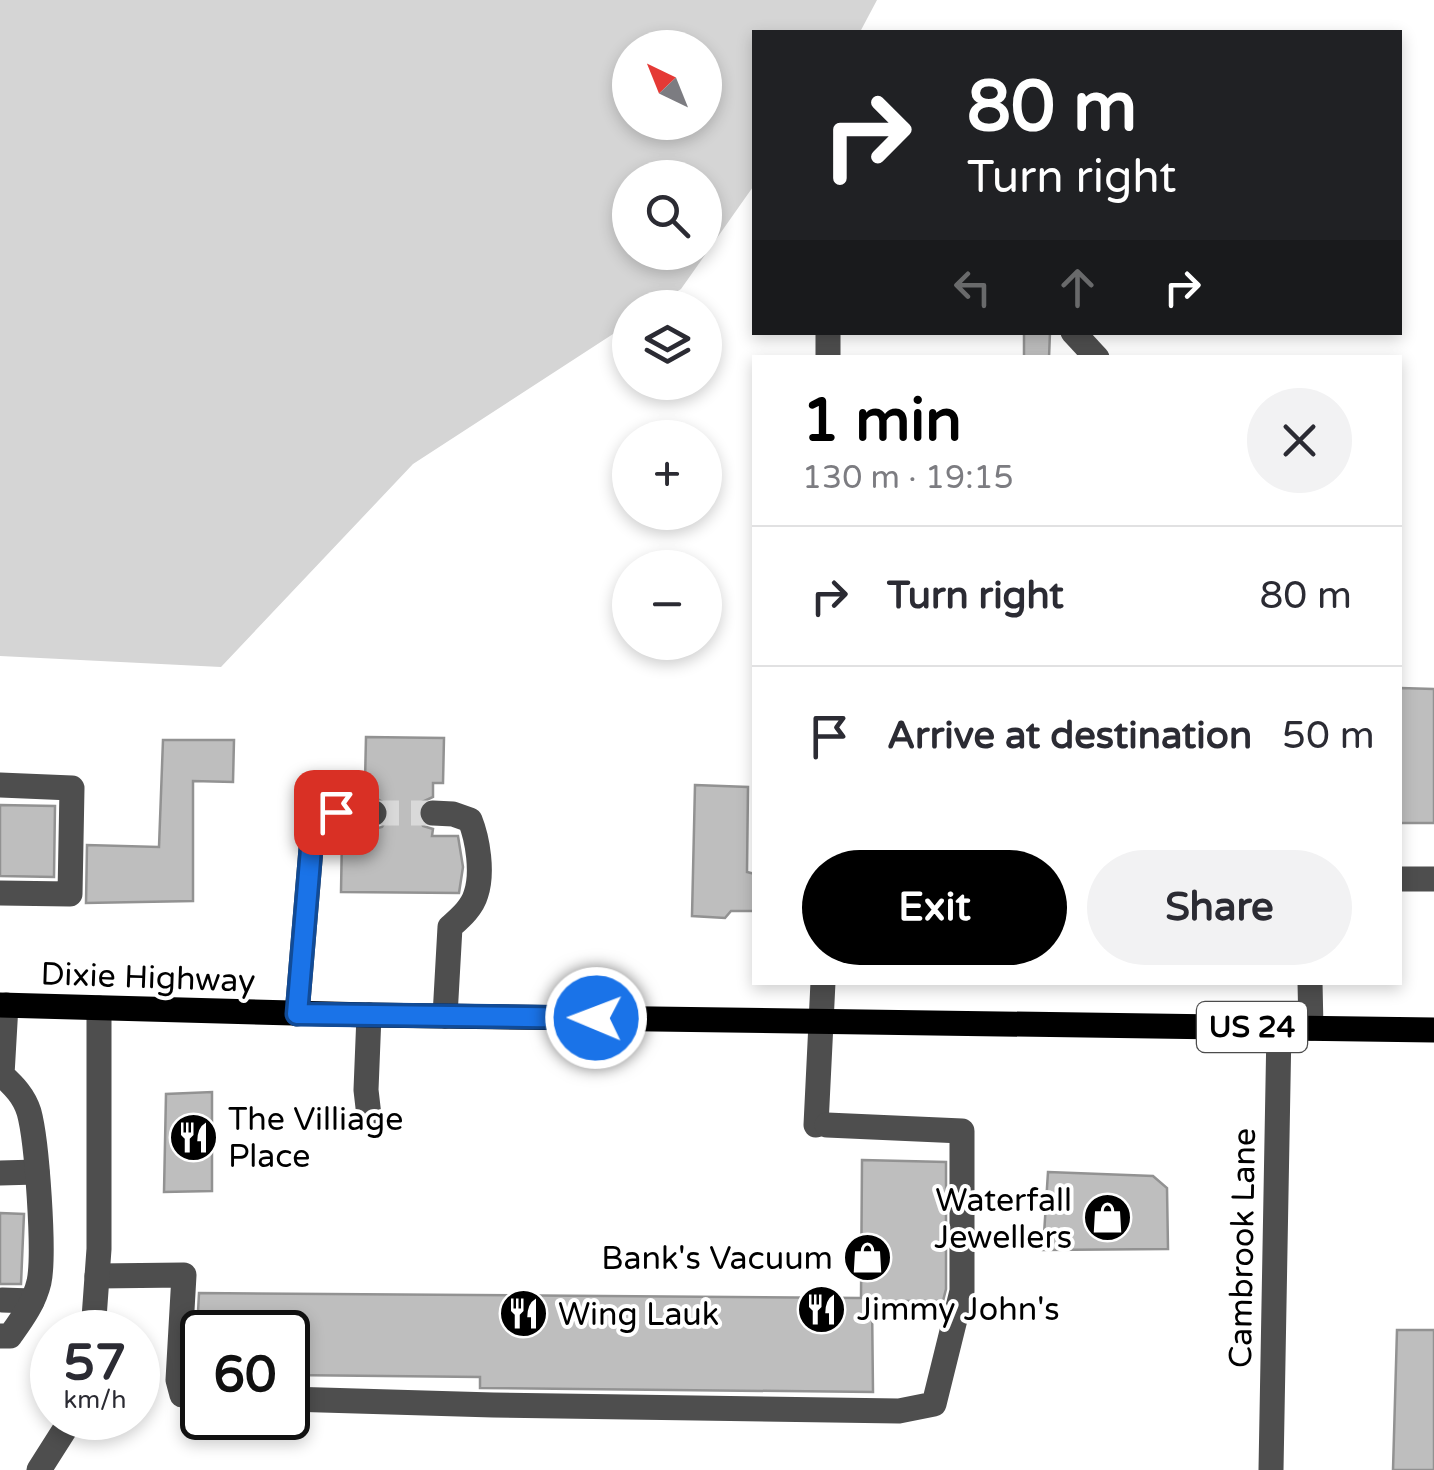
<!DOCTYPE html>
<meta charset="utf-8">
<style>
body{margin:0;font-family:"Varela Round",sans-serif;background:#f2f2f3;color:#2b2b33;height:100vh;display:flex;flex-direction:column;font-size:38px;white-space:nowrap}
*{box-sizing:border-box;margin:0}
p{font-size:32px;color:#7c7c81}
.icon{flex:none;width:55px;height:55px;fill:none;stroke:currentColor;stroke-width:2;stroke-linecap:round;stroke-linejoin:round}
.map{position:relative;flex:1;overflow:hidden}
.details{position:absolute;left:752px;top:355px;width:650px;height:630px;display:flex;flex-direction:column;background:#fff;border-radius:0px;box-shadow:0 5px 15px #0003}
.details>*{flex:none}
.top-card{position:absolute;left:752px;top:30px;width:650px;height:305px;border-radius:0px;box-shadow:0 5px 15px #0003;background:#202124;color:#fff;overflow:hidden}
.needle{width:65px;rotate:317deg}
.tools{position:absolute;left:612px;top:30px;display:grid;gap:20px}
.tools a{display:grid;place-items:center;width:110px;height:110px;border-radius:50%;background:#fff;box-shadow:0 5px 15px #0003;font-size:50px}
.speed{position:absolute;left:30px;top:1310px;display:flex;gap:20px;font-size:50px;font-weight:700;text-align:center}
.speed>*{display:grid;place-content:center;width:130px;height:130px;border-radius:50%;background:#fff;box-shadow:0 5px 15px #0003;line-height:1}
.speed small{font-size:25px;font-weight:400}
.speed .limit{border:5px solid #111;border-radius:15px;background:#fff;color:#111}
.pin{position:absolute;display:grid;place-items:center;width:85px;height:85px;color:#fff;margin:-42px;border-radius:20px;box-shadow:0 5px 15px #0006}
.me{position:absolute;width:110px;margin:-55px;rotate:271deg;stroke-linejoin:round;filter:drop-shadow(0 0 8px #0008)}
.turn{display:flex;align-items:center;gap:35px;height:210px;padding:0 50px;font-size:45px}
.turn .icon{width:130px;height:130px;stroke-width:2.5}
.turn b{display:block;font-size:70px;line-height:85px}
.lanes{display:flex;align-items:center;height:95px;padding:0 50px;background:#0003;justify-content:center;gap:50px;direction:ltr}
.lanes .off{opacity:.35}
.round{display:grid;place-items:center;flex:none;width:105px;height:105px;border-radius:52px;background:#f2f2f3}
.headline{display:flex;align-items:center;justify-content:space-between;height:170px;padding:0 50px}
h1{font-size:60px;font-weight:800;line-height:75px;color:#000}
.action{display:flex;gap:20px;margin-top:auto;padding:20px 50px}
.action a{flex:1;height:115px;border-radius:60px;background:#000;color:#fff;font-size:40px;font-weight:800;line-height:115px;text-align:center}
.action a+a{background:#f2f2f3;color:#2b2b33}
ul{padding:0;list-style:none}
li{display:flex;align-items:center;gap:30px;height:140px;padding:0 50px;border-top:2px solid #e1e1e2}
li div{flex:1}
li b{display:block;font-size:38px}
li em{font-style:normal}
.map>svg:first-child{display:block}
</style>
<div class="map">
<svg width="1434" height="1470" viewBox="0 0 1434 1470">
<rect width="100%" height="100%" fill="#fff"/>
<path fill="#d5d5d5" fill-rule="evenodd" d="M0 0H877L860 32H755V184L681 289 653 307 630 308V323L413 464 221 667 0 656ZM630 48H705V122H630ZM630 178H705V252H630Z"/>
<g fill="#bebebe" stroke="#929292" stroke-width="2.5">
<path d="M1024 332H1050L1049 358H1024Z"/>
<path d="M1400 688 1434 689V823H1400Z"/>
<path d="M366 737 444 738 443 783H433V797L420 803 417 813 423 826 433 829 432 836H458L463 867 459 893 341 892 342 835H374V829L382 827 390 815 388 805 374 797 375 782H365Z"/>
<path d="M163 740H234L233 782 193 781V901L86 903 87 845 159 847Z"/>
<path d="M695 785 748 787 747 872 755 874V911H731L725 918 692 916Z"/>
<path d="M0 805 55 806 54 877 0 876Z"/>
<path d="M212 1092V1191L164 1192 166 1094Z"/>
<path d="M862 1160 946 1162V1289L943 1301H872L873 1392 480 1388V1377L288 1375V1332H197L199 1293 861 1298Z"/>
<path d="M1048 1172 1153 1176 1167 1188 1168 1249 1043 1250Z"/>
<path d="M0 1213 24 1214 21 1284H0Z"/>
<path d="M1397 1330H1434V1470H1393Z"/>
</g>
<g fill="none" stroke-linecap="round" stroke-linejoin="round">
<path stroke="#d9d9d9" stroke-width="25" stroke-dasharray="25 12" stroke-linecap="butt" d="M374 813H433"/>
<g stroke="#4e4e4e" stroke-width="25">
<path d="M1073 332 1097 358"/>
<path d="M828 358V332"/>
<path d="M0 785 72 788 70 894 0 893"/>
<path d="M433 813 453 814 470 820C478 840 483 873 476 894 472 908 460 918 450 927L445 1016"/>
<path d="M1401 879H1434"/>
<path d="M1310 982 1311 1028"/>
<path d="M297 1014 312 837C328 807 344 812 374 813"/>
<path d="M369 1116 366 1090 369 1015"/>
<path d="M816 1125 823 982"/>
<path d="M0 1173 37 1172"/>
<path d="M97 1276 184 1275 178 1380 182 1395 202 1396"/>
<path d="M2 1300 32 1301"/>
<path d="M93 1332 99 1249V1008"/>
<path d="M0 1336H10C22 1319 34 1303 39 1282 45 1254 37 1141 29 1112 24 1096 14 1086 2 1075L6 1005"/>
<path d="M288 1399 493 1405 899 1411 934 1404 962 1291V1131L827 1125"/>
<path d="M39 1470 72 1418"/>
<path d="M1271 1470 1279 1028"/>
</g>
<path stroke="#000" stroke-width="25" d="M0 1005 369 1015 1434 1030"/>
</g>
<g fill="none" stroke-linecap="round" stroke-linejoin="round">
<defs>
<path id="route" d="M336 812 320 821 312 837 297 1014 596 1018"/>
</defs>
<use href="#route" stroke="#114b97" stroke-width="25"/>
<use href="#route" stroke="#1a73e8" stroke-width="18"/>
</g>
<defs>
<symbol id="restaurant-disc" viewBox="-11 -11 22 22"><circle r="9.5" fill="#000" stroke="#fff"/><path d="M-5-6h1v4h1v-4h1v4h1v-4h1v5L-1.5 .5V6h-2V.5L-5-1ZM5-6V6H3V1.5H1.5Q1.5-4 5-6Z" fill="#fff"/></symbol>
<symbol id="shop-disc" viewBox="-11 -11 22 22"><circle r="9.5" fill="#000" stroke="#fff"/><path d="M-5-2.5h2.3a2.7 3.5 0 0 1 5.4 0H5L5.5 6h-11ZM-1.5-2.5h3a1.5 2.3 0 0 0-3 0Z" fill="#fff"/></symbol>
</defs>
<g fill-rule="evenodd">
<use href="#restaurant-disc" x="166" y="1110" width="55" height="55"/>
<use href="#shop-disc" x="1080" y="1190" width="55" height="55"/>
<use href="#shop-disc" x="840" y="1230" width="55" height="55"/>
<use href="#restaurant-disc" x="794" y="1282" width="55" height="55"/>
<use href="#restaurant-disc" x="496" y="1286" width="55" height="55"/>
</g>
<g text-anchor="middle" stroke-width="8" stroke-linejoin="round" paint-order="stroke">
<rect fill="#fff" stroke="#4c4c4c" stroke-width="2.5" x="1197" y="1002" width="110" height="50" rx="8"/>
<g font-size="30" font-weight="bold" fill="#000">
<text x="1252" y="1037">US 24</text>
</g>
<g font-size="32" fill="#000" stroke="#fff">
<text transform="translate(148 977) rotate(2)" y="11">Dixie Highway</text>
<text transform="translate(1242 1248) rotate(-89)" y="11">Cambrook Lane</text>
</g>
<g font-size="32" fill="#000" stroke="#fff" text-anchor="start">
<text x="228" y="1130">The Villiage<tspan x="228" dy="37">Place</tspan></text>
<text x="1072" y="1211" text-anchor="end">Waterfall<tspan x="1072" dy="37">Jewellers</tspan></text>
<text x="833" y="1269" text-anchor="end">Bank's Vacuum</text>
<text x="857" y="1320">Jimmy John's</text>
<text x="558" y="1325">Wing Lauk</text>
</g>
</g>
</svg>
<div class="tools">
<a><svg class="needle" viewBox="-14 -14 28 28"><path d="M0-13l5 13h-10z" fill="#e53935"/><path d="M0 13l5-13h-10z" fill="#7c7c81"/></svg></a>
<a><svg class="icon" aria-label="search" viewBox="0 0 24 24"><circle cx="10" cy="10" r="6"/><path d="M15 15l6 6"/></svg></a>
<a><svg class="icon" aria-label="layers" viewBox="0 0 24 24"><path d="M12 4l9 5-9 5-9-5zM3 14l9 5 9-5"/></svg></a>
<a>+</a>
<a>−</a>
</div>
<div class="speed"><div>57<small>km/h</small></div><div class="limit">60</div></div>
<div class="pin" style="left:336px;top:812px;background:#d93025"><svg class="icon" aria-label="arrive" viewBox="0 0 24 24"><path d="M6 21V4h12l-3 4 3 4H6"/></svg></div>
<svg class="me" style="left:596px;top:1018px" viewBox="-20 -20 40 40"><circle r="17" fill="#1a73e8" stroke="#fff" stroke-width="3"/><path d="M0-11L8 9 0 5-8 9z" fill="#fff"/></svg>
<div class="top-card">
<div class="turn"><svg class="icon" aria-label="right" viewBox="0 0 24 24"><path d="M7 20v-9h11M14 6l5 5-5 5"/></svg><div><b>80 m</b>Turn right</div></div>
<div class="lanes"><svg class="icon off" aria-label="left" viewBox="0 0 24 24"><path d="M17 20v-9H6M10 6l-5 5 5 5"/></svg><svg class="icon off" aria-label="ahead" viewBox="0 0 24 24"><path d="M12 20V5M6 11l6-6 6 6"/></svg><svg class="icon" aria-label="right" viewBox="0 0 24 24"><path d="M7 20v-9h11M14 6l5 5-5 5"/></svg></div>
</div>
<section class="details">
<div class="headline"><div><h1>1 min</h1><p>130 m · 19:15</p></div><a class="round"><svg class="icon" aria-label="close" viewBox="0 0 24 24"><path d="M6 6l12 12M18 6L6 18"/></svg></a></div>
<ul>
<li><svg class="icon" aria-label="right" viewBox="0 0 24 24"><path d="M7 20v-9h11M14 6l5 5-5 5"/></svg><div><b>Turn right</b></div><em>80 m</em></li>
<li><svg class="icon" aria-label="arrive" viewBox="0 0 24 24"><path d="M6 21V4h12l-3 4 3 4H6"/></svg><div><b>Arrive at destination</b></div><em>50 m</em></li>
</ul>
<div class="action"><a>Exit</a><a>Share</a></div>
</section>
</div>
